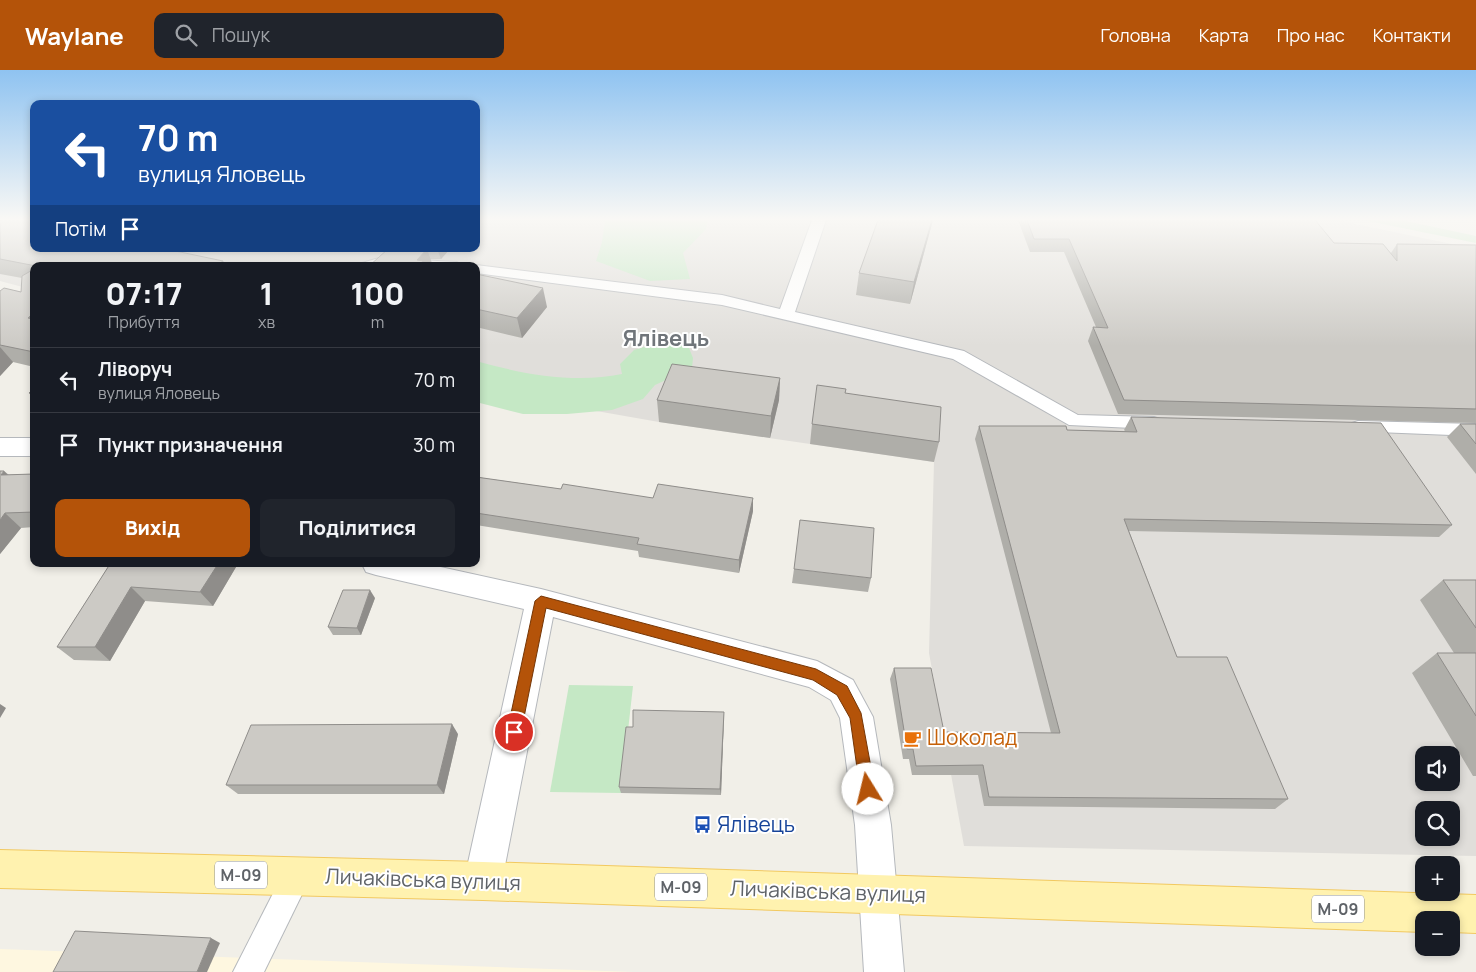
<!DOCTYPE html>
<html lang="uk">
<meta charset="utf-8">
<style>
body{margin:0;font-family:Manrope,sans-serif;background:#20242c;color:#f1f3f6;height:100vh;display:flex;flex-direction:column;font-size:19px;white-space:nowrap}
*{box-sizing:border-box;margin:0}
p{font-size:16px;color:#9ea1a6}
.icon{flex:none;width:28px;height:28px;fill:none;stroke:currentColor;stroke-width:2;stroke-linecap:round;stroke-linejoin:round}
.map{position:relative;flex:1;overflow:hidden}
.details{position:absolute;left:30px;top:192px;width:450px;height:305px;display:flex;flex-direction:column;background:#171b24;border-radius:10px;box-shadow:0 2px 8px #0003}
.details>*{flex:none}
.top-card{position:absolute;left:30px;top:30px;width:450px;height:152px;border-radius:10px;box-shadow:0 2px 8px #0003;background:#1a4fa0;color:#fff;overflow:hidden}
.buttons{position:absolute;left:1415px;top:676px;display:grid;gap:10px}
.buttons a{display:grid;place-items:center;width:45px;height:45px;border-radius:10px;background:#171b24;box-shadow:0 2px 8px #0003;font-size:25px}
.pin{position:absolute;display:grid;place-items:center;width:42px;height:42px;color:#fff;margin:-21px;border:2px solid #fff;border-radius:50%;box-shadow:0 1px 5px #0007}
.me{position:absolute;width:55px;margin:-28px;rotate:351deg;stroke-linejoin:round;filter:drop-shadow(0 0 4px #0008)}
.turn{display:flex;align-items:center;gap:18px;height:105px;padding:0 25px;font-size:22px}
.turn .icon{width:65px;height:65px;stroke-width:2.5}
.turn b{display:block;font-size:35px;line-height:42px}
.then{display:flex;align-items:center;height:48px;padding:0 25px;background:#0003;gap:10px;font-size:19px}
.eta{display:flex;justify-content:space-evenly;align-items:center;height:85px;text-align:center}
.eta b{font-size:30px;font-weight:800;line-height:35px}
.primary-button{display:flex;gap:10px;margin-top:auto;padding:10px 25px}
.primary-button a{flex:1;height:58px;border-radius:10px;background:#b45309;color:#fff;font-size:20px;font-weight:800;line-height:58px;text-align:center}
.primary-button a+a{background:#20242c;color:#f1f3f6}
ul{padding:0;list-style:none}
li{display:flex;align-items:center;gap:15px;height:65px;padding:0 25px;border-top:1px solid #363941}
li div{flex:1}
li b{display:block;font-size:19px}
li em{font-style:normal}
header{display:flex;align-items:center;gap:30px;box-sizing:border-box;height:70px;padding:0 25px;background:#b45309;color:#fff}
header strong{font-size:24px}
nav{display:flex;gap:28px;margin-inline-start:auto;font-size:18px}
.search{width:350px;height:45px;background:#20242c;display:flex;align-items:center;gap:12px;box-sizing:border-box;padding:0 18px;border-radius:10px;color:#9ea1a6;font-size:19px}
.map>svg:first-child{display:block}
</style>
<header>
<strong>Waylane</strong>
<div class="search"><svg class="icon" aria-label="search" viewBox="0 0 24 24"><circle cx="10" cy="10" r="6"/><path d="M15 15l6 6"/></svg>Пошук</div>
<nav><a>Головна</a><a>Карта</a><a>Про нас</a><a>Контакти</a></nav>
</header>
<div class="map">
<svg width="1476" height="902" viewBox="0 0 1476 902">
<rect width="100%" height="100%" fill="#f1efe8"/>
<path fill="#fef7e0" d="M0 879 634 902H0Z"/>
<path fill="#e0deda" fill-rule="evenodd" d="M0 150 34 179H476V150H1336L1476 179V786L964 776 929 583 934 392 659 352 476 320V196H34V220L0 211ZM1424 685H1451V712H1424ZM1424 740H1451V768H1424Z"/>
<g fill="#c5e8c5">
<path d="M605 150H708L706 159 683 183 690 209 650 211 596 191 602 172Z"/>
<path d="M1363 150H1401L1476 166V173Z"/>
<path d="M657 273H687L693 288 692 298 655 315 643 329 612 340 567 344H523L476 332V291C522 304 575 314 622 304L620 294 634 280Z"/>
<path d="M569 615 633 616 621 723 550 722Z"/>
</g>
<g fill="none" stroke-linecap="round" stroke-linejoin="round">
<defs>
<g id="service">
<path d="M812 150H826L795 242 964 281 1078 345 1154 347 1160 349 1163 353 1160 357 1154 359 1069 355 953 289 722 235 476 203V196H470L476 195 722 225 780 239Z"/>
<path d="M379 188 457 192 464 196H360L362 193Z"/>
<path d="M1358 351 1476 354V366L1352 361 1349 357 1352 353Z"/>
<path d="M297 792 307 796 311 806 264 902H233L287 796Z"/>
</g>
<g id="minor">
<rect x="0" y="368" width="34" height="18"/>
<path d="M362 494H427L541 519 817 591 853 610 873 647 891 755 904 902H864L855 755 840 648 831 630 809 617 553 547 502 811 496 824 483 830 470 824 464 811 524 539 376 505 366 502Z"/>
</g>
<path id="primary" d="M0 780 483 792 1476 825V863L1451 862V850H1424V862L483 830 0 818Z"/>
</defs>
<use href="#service" stroke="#b5b8bc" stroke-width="2"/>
<use href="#minor" stroke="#b5b8bc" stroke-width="2"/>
<use href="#primary" stroke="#f2c960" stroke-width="2"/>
<use href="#service" fill="#fff" fill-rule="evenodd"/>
<use href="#minor" fill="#fff" fill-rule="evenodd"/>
<use href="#primary" fill="#fff2af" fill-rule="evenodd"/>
</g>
<g fill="#afaea9">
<path d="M0 150 223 191 226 196H34V297L13 292 0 306V221L21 222 22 208 0 204Z"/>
<path d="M933 150 910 234 856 225 859 203Z"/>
<path d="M1018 150H1315L1334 173 1391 183 1397 174 1476 175V353L1118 344 1088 271 1093 257H1096L1064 182H1030Z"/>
<path d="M388 179H450L441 189H430L432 195 369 196Z"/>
<path d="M476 204 547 237 522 268 476 257Z"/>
<path d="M780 308 779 330 770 368 659 352 657 330Z"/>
<path d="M34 318V329L29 323Z"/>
<path d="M845 324 939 372 934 392 810 374 812 354Z"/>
<path d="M1131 347 1452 455 1439 467 1129 461 1177 587 1288 729 1275 739 984 736 978 705H912L909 689H903L890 609 894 598 944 662 1051 663 975 369 979 356 1067 360 1125 361 1124 360Z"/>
<path d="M1460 354H1476V404L1447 367Z"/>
<path d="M4 401 9 405 34 404V457L21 458 0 484Z"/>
<path d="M476 407 561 419 653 428H753V441L739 503 639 487 638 481 476 455Z"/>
<path d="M110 494H234L236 497 213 536 145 531 110 591 74 590 57 577Z"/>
<path d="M794 499 871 508 868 522 792 513Z"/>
<path d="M1443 510H1476V706H1473L1412 603 1437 583H1454L1420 530Z"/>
<path d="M375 528 361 565H333L328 557Z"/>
<path d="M724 642 721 725 621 723 619 717 633 657Z"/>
<path d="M458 664 444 724H238L226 715Z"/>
</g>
<g fill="#8f8d8a">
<path d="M932 150H933L910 234 914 212Z"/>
<path d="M427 179 433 196H419L417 190Z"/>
<path d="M437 179H450L441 189Z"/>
<path d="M223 191 226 196H216Z"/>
<path d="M543 218 547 237 522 268 517 248Z"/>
<path d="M34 242V256L28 248Z"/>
<path d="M0 277 13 292 0 306Z"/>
<path d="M780 308 779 330 770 368 771 346Z"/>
<path d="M4 401 19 416 1 405Z"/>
<path d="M753 428V441L739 503V490Z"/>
<path d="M5 443 21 458 0 484V450Z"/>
<path d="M218 494H234L236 497 213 536 200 522Z"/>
<path d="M131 517 145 531 110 591 95 577Z"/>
<path d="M370 520 375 528 361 565 357 558Z"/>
<path d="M0 634 6 638 0 648Z"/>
<path d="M724 642V648L721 725 720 719Z"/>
<path d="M452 654 458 664 444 724 437 715Z"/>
<path d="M211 868 220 873 207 902H197Z"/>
</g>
<g fill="#cccac5" stroke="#8f8d8a">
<path d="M0 150H34V179H166L223 191 216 196H88L80 194 78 196H36L0 189Z"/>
<path d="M878 150H932L914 212 859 203Z"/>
<path d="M1027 150H1315L1334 173 1383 174 1397 191V174L1476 175V339L1124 330 1093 257 1108 258 1069 169H1034Z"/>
<path d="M388 179H427L417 190 423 191 422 193 439 196H369Z"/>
<path d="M34 199V242L28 248 34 250V282L0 275V221L4 218 21 222 22 206Z"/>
<path d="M476 204 543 218 517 248 476 239Z"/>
<path d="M672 294 780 308 771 346 657 330Z"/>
<path d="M817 315 846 319 845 323 941 337 939 372 812 354Z"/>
<path d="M34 318V324L29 323Z"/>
<path d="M1131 347 1381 353 1452 455 1124 449 1177 587H1227L1288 729 989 727 983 695 916 696 913 679H907L894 598H931L944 662 1060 663 979 356H1066L1067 360 1137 362Z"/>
<path d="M1460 354H1476V374Z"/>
<path d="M0 401H4L1 405 34 404V442L5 443 0 450Z"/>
<path d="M476 407 561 419 563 414 653 428 658 414 753 428 739 490 637 474 639 468 476 443Z"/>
<path d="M800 450 874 458 871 508 794 499Z"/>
<path d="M110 494H218L200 522 131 517 95 577H57Z"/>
<path d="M1443 510H1476V558Z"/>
<path d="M343 520H370L357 558 328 557Z"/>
<path d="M1437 583H1476V646Z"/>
<path d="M633 640 724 642 720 719 619 717 626 657H633Z"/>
<path d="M452 654 437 715H226L251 655Z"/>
<path d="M75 861 211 868 197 902H53Z"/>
</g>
<linearGradient id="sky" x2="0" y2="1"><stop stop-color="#8fc3f1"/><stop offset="0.54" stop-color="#f9f8f5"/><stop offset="1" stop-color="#f9f8f5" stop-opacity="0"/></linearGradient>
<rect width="1476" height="276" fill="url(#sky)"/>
<path fill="#b45309" stroke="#753606" d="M541 526 816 599 847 616 861 643 875 719 873 724 868 726 862 724 860 719 850 648 837 625 813 610 546 538 521 662 519 666 514 668 509 666 507 662 535 531Z"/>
<defs>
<symbol id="cafe-bare" viewBox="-9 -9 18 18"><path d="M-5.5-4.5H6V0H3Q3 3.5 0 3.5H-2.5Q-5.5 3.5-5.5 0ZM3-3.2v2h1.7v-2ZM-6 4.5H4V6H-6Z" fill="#e8710a" stroke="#fff" stroke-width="2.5" paint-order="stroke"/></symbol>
<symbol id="bus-bare" viewBox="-9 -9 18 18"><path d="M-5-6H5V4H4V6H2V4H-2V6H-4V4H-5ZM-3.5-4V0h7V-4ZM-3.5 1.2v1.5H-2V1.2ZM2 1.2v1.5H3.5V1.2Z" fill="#1a4fb4" stroke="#fff" stroke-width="2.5" paint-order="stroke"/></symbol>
</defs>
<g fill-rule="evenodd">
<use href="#cafe-bare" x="900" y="656" width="25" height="25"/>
<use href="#bus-bare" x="690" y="742" width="25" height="25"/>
</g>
<g text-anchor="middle" stroke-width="4" stroke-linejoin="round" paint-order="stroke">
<g fill="#fff" stroke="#8f9295" stroke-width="1">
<rect x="215" y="791.5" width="52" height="27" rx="4"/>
<rect x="655" y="803.5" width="52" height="27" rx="4"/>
<rect x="1312" y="825.5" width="52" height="27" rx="4"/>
</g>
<g font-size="16" font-weight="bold" fill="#5f6368">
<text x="241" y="811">М-09</text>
<text x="681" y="823">М-09</text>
<text x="1338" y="845">М-09</text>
</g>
<g font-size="21" fill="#c56008" stroke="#fff" text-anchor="start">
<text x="927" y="675">Шоколад</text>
</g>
<g font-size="21" fill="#164399" stroke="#fff" text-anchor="start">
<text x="717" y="762">Ялівець</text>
</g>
<g font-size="21" fill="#5f6368" stroke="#fff">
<text transform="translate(423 810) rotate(2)" y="7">Личаківська вулиця</text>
<text transform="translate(828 822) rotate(2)" y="7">Личаківська вулиця</text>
</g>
<g font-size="22" font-weight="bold" fill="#70757a" stroke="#fff">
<text x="666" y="276">Ялівець</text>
</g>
</g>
</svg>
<div class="buttons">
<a><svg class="icon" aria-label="sound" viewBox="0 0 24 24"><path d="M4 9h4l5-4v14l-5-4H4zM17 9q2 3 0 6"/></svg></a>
<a><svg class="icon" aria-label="search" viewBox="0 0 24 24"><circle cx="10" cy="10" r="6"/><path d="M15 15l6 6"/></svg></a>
<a>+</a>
<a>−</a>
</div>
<div class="pin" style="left:514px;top:662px;background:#d93025"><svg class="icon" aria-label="arrive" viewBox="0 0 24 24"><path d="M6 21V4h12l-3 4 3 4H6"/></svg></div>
<svg class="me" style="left:868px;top:719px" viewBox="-20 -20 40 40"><circle r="19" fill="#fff"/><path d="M0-13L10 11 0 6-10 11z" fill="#b45309"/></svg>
<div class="top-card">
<div class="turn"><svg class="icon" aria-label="left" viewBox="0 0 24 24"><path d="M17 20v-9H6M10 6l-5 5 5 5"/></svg><div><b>70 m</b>вулиця Яловець</div></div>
<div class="then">Потім<svg class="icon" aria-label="arrive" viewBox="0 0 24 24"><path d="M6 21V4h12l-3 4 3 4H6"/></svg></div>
</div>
<section class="details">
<div class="eta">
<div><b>07:17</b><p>Прибуття</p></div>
<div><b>1</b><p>хв</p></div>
<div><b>100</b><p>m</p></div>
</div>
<ul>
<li><svg class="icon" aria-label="left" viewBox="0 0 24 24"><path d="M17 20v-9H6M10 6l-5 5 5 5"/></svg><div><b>Ліворуч</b><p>вулиця Яловець</p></div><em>70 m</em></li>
<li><svg class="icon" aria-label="arrive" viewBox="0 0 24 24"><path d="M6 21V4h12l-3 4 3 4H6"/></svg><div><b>Пункт призначення</b></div><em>30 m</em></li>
</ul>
<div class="primary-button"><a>Вихід</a><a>Поділитися</a></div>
</section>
</div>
